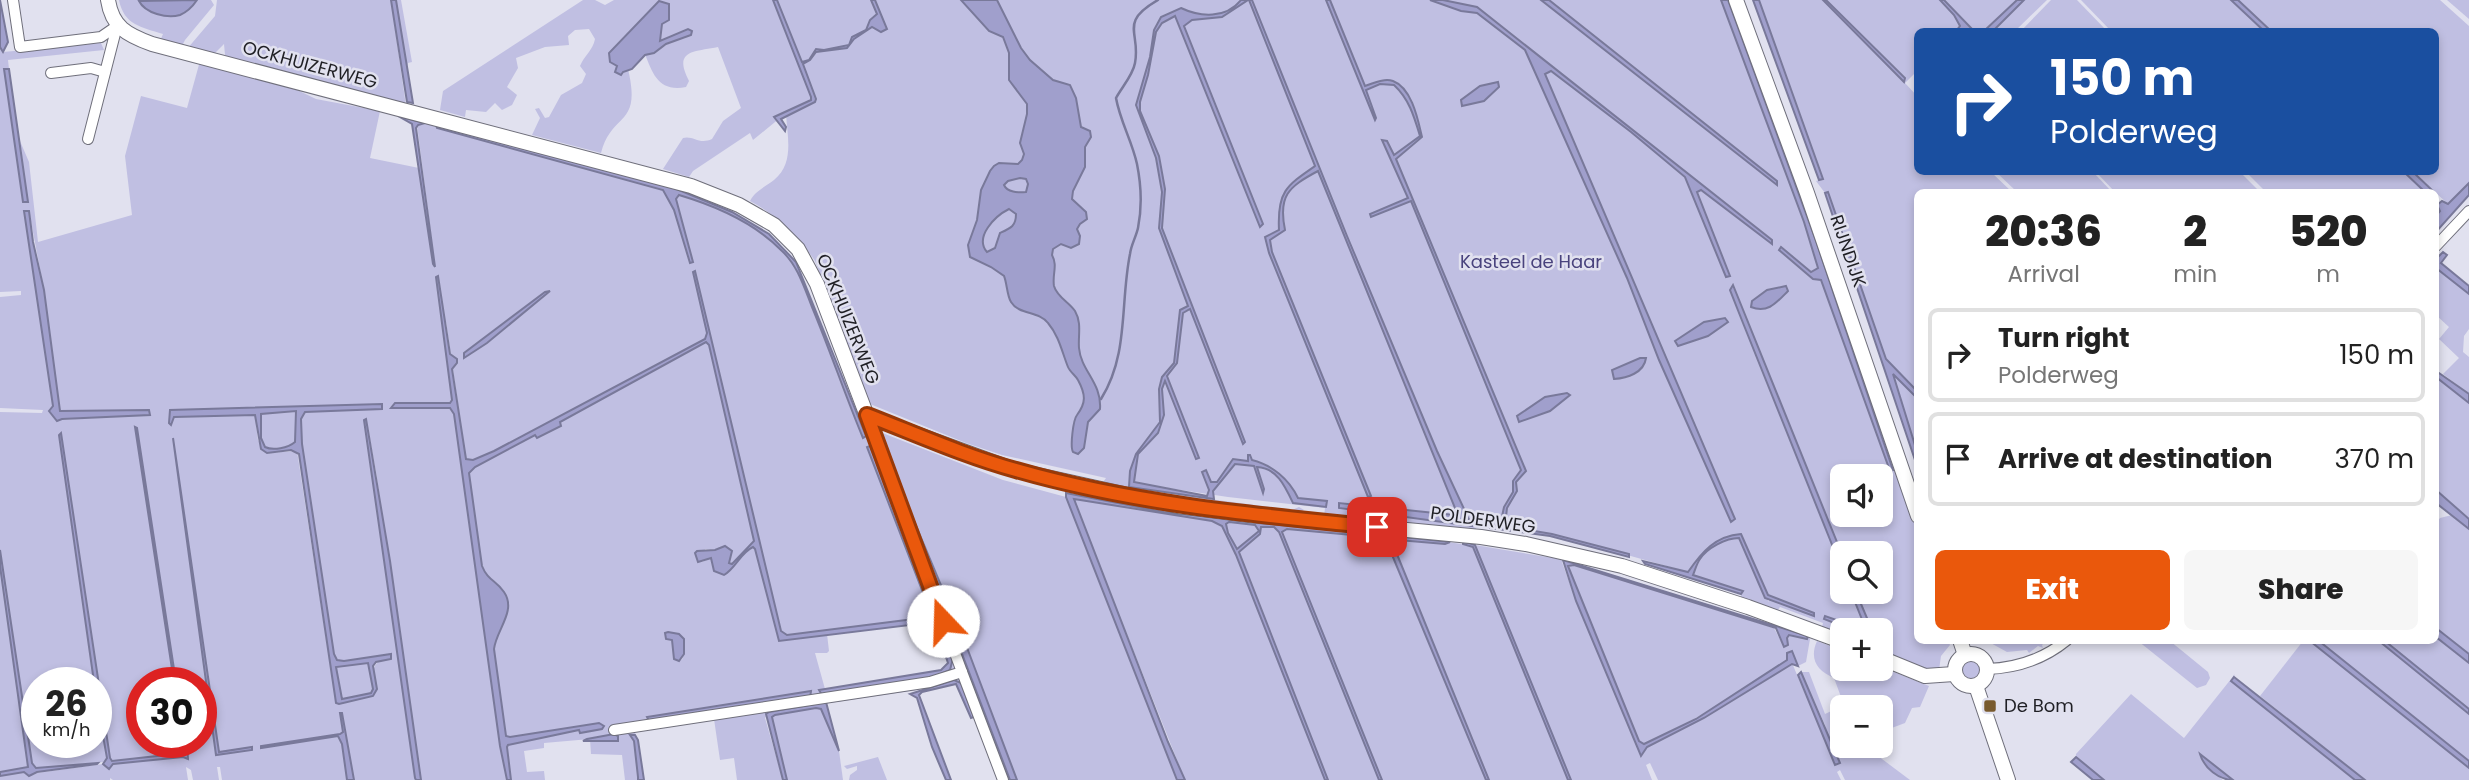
<!DOCTYPE html>
<meta charset="utf-8">
<style>
body{margin:0;font-family:Poppins,sans-serif;background:#f6f6f6;color:#222;height:100vh;display:flex;flex-direction:column;font-size:26px;white-space:nowrap}
*{box-sizing:border-box;margin:0}
p{font-size:23px;color:#767676}
.icon{flex:none;width:38px;height:38px;fill:none;stroke:currentColor;stroke-width:2;stroke-linecap:round;stroke-linejoin:round}
.map{position:relative;flex:1;overflow:hidden}
.details{position:absolute;left:1914px;top:189px;width:525px;height:455px;display:flex;flex-direction:column;background:#fff;border-radius:10px;box-shadow:0 4px 10px #0003}
.details>*{flex:none}
.guide{position:absolute;left:1914px;top:28px;width:525px;height:147px;border-radius:10px;box-shadow:0 4px 10px #0003;background:#1a4fa0;color:#fff;overflow:hidden}
.buttons{position:absolute;left:1830px;top:464px;display:grid;gap:14px}
.buttons a{display:grid;place-items:center;width:63px;height:63px;border-radius:10px;background:#fff;box-shadow:0 4px 10px #0003;font-size:35px}
.speed{position:absolute;left:21px;top:667px;display:flex;gap:14px;font-size:35px;font-weight:700;text-align:center}
.speed>*{display:grid;place-content:center;width:91px;height:91px;border-radius:50%;background:#fff;box-shadow:0 4px 10px #0003;line-height:1}
.speed small{font-size:18px;font-weight:400}
.speed .limit{border:10px solid #d22;background:#fff;color:#111}
.pin{position:absolute;display:grid;place-items:center;width:60px;height:60px;color:#fff;margin:-30px;border-radius:14px;box-shadow:0 4px 10px #0006}
.me{position:absolute;width:77px;margin:-38px;rotate:339deg;stroke-linejoin:round;filter:drop-shadow(0 0 5px #0008)}
.turn{display:flex;align-items:center;gap:24px;height:147px;padding:0 21px;font-size:32px}
.turn .icon{width:91px;height:91px;stroke-width:2.5}
.turn b{display:block;font-size:49px;line-height:60px}
.eta{display:flex;justify-content:space-evenly;align-items:center;height:119px;text-align:center}
.eta b{font-size:42px;font-weight:800;line-height:49px}
.action{display:flex;gap:14px;margin-top:auto;padding:14px 21px}
.action a{flex:1;height:80px;border-radius:10px;background:#ea580c;color:#fff;font-size:28px;font-weight:800;line-height:80px;text-align:center}
.action a+a{background:#f6f6f6;color:#222}
ul{padding:0;list-style:none}
li{display:flex;align-items:center;gap:21px;height:94px;margin:0 14px 10px;padding:0 7px;border:4px solid #e0e0e0;border-radius:10px}
li div{flex:1}
li b{display:block;font-size:26px}
li em{font-style:normal}
.map>svg:first-child{display:block}
</style>
<div class="map">
<svg width="2469" height="780" viewBox="0 0 2469 780">
<rect width="100%" height="100%" fill="#e1e1ef"/>
<g fill="#c0bfe2" fill-rule="evenodd">
<path d="M119 0H211L214 5 185 40 181 48 160 41 163 34C141 27 124 25 119 0Z"/>
<path d="M217 0H391L406 106 229 58 225 55 224 44 215 53 187 49 215 16Z"/>
<path d="M396 0H401L412 62 408 63 407 67Z"/>
<path d="M583 0H595L605 5 614 0H1730L1851 334 1918 529V640L1948 641 1950 645 1941 656 1939 670 1929 671 1881 654V630H1843V638L1821 630 1823 623 1780 607 1776 613 1739 601 1743 591 1693 575 1692 567 1688 572 1552 534 1505 527 1501 522 1500 526 1490 524V528H1476L1477 534 1324 516 1325 508 1228 497 1134 483 1129 487 1101 485 1106 478 1002 455 966 443 870 404 815 261C798 236 777 215 750 201 755 191 765 187 774 180 795 163 787 136 786 113L753 140 750 133 693 171 689 177 663 169 683 138C693 135 699 145 712 139L723 121 741 108 718 47C693 52 673 50 689 81L686 87C659 92 653 75 645 54 661 52 669 39 686 38L672 35 660 41 662 24 659 1 614 47 617 70 623 72 628 69C642 128 612 111 601 153L532 135 540 118 535 109 539 108 545 118 549 117 561 95 582 83 586 74 580 66C584 56 593 50 595 39L589 29 575 30 568 36 569 45 545 47 516 58 518 68 507 87 517 95 512 105 502 110 495 103 486 112 466 110 465 117 440 110 443 91ZM1843 476H1881V514H1843ZM1843 553H1881V592H1843ZM1761 587 1765 588 1768 595 1814 613V615L1769 599V602Z"/>
<path d="M1759 0H1823L1903 81 1905 77 1826 0H1940L1954 15 1960 27 1956 31 1918 32V70L1905 83 1918 97V172H1991L2012 192H1918V392L1886 359 1828 192 1825 193 1816 181 1822 179Z"/>
<path d="M1944 0H2017L1984 32 1974 31Z"/>
<path d="M2024 0H2047L2015 31 1993 32Z"/>
<path d="M2051 0H2077L2107 31 2020 32Z"/>
<path d="M2081 0H2231L2264 31H2111Z"/>
<path d="M2238 0H2440L2469 26V183L2448 204 2413 172H2436V32L2271 31Z"/>
<path d="M2447 0H2469V19Z"/>
<path d="M101 43 104 50 8 60 9 69 4 70 28 202 20 141 29 162 38 242 132 215 125 156 141 96 187 108 200 61 287 85 316 99 380 111 370 158 419 168 435 266 417 125 425 124 417 120 663 190 674 210 691 263 693 262 676 199 679 195C716 206 755 223 782 251 798 266 804 287 812 307 830 350 844 395 863 437L866 435 862 425 1003 480 1066 497 1177 780H1017L966 645 886 449 893 474 1010 780H999L961 683 948 682 917 690 769 712 765 718 783 780H737L734 758 720 760 714 719 635 732 642 780H625L622 755 591 754 590 739 544 743V748L524 751 527 772 544 771 545 780H511L507 747 508 745 580 730V732L599 723 510 737 506 736 494 649 495 637 509 609 498 586 486 575 482 566 469 473 475 467 535 435 536 438 561 425 559 422 706 342 709 345 754 541 732 564 715 550 705 549 702 562 710 558 730 571 745 551 753 547 755 549 779 641 827 634 829 651 827 653H815L825 689 819 690 950 670 940 624 867 447 930 611 929 615 922 618 787 635 781 631 694 272H693L707 333 705 339 494 451 473 460 466 459 446 322 444 324 452 400 450 403H396L392 409 450 408 454 414 500 746 507 780H421L376 472 368 428 364 420 416 780H354L342 713 340 714 343 732 340 734 261 746 262 748 338 736 342 744 347 780H222L220 767H217L219 780H193L191 770 186 767 188 780H113L110 778V780H0V776L25 772 33 775 37 773 103 764 109 769 113 764 184 757 188 750 187 742H201V682H176L137 428H135L174 682H142V742H183L184 753 112 761 110 758 61 434 59 436 94 682H37V742H96V697L107 759 103 762 36 768 32 763 0 550V412L42 413 43 410 0 408V297L21 295V291L0 292V47L3 52ZM29 211 44 290 60 412 149 410V415L57 420 49 412 53 406ZM172 409H381L305 412 301 419 302 444 334 654 337 660 344 661 391 655C369 665 373 667 377 689L373 696 336 703 297 451 267 453 258 440 255 415 173 417 171 424ZM173 439 219 752 251 747 252 750 216 755ZM668 632 674 634 685 647 682 660 673 649 672 639ZM810 691 649 721 647 718 648 717Z"/>
<path d="M1996 172H2093L2112 192H2017Z"/>
<path d="M2096 172H2240L2260 192H2115Z"/>
<path d="M2246 172H2404L2425 192H2266Z"/>
<path d="M2436 268 2469 294V329L2464 336 2463 352 2469 357V394L2443 374 2459 358 2439 339 2449 327 2436 315Z"/>
<path d="M2436 371 2439 373 2436 377 2469 403V519L2436 490Z"/>
<path d="M1893 372 1918 399V455L1895 384Z"/>
<path d="M296 411 295 442C288 448 273 451 265 447L261 438V413Z"/>
<path d="M1148 491 1292 510 1299 507 1304 510 1295 514 1147 495Z"/>
<path d="M1073 499 1221 521 1235 552C1245 550 1259 537 1261 526L1436 540 1473 546 1568 780H1185Z"/>
<path d="M2452 515 2469 529V654L2436 628V523L2440 518Z"/>
<path d="M1229 521 1255 525 1259 531 1237 549 1228 533 1226 523Z"/>
<path d="M1475 545 1565 560 1562 562 1576 601 1641 755 1647 747 1704 718 1792 663 1835 764 1825 725 1801 672H1809L1825 714 1844 705 1834 678C1817 671 1809 659 1817 641L1843 651V668L1881 667 1929 686 1920 707 1912 708 1905 723 1889 729 1892 736 1881 740V707H1843V746H1874L1878 756 1910 780H1845L1840 770 1837 772 1841 780H1658L1650 763 1646 765 1652 780H1571Z"/>
<path d="M1574 565 1774 628 1784 647 1789 635 1807 639 1808 636 1810 639 1806 662 1798 666 1792 652C1778 679 1675 729 1644 744L1639 741 1568 567Z"/>
<path d="M0 566 28 767 0 772Z"/>
<path d="M2436 637 2469 663V709L2385 641 2436 640Z"/>
<path d="M1987 641H2046L2042 645 2043 648 2038 646 2029 653 2027 650 2007 652Z"/>
<path d="M2138 641H2170L2208 672 2210 678 2206 685 2197 688Z"/>
<path d="M2303 641H2310L2469 768V780H2365L2260 696Z"/>
<path d="M2319 641H2379L2469 714V761Z"/>
<circle cx="1971" cy="671" r="11"/>
<path d="M368 663 373 689 371 693 342 699 336 667Z"/>
<path d="M2235 674 2232 681 2355 780H2233L2201 755 2203 763 2223 780H2104L2076 757V754L2131 694 2184 738Z"/>
<path d="M816 708 821 709 839 751 843 780H787L772 717 775 715Z"/>
<path d="M878 757 887 780H849L850 775 857 770V766L847 769 844 766Z"/>
</g>
<g fill="#a09fcc" stroke="#79799a" stroke-width="2" fill-rule="evenodd">
<path d="M0 0 8 42 3 52 0 47Z"/>
<path d="M197 0C193 6 187 12 180 15 167 19 145 13 139 1Z"/>
<path d="M391 0H396L413 103 407 102Z"/>
<path d="M773 0H777L802 62 809 60 816 49 824 50 849 45 852 37 866 30 870 20 877 14 871 0H875L887 29 881 32 872 27 854 39 847 48 816 52 810 60 803 64 816 99 815 102 781 119 786 127 785 131 774 117 811 100V97Z"/>
<path d="M961 0H997L1021 48 1030 60 1053 80 1070 85 1076 98 1081 127 1090 131 1091 137 1085 147V167L1073 191 1072 199 1086 212 1087 219 1080 224 1077 229 1080 236 1079 244 1071 248 1061 244 1053 249 1052 255C1058 266 1052 274 1054 286 1057 297 1069 302 1075 311 1082 323 1078 335 1079 348 1081 371 1102 383 1100 409L1088 422 1084 448 1078 454 1073 452C1070 447 1073 420 1077 415 1086 403 1086 395 1078 380 1076 376 1070 372 1068 367 1062 352 1059 336 1048 323 1039 311 1019 315 1011 302 1007 296 1007 283 1004 276L991 267 970 257 968 245 977 220 981 190 990 171 994 166 999 163 1018 164 1022 160 1024 154 1020 143 1027 114V104L1009 80V53L1003 37 989 31ZM1020 178 1026 179 1028 184 1026 192C1018 193 1007 192 1004 185L1008 181ZM1009 209 1016 214C1016 226 1011 228 1000 233L995 248 987 252C974 237 995 216 1009 209Z"/>
<path d="M1241 0H1248L1222 17 1192 20 1184 26 1263 224 1260 227 1175 16 1162 23 1156 32 1148 75 1140 102V111L1159 156 1165 189 1162 228 1245 442 1243 444 1190 309 1183 313 1177 363 1167 376 1199 458 1196 459 1165 381 1162 389 1164 415 1158 433 1138 454 1134 482 1207 496 1209 490 1202 472 1206 470 1211 482H1217L1233 459 1248 461V455H1250L1252 460C1272 465 1289 479 1298 498L1327 501 1326 507 1293 503C1285 486 1277 468 1257 467L1264 489 1263 493 1254 466 1235 464 1213 491 1214 499 1129 487 1130 471 1136 454 1160 422 1159 389 1162 377 1174 363 1180 310 1188 306 1159 228 1162 192 1156 158 1136 105 1150 57 1154 30 1161 17 1181 8C1200 17 1226 19 1241 0Z"/>
<path d="M1249 0H1252L1347 236 1437 451 1472 526 1339 508V503L1454 515 1457 513 1318 171C1288 187 1278 196 1285 230L1270 240 1272 252 1371 496 1368 497 1269 253 1265 237 1279 230C1277 192 1286 186 1315 166Z"/>
<path d="M1326 0H1330L1365 86C1374 83 1384 78 1393 81 1412 88 1418 120 1422 137L1396 159 1526 471 1516 482 1517 491 1507 508 1505 526 1552 534 1629 554V557L1550 536 1490 528 1489 524 1500 526 1504 507 1513 492V481L1521 470 1411 201 1371 217 1370 214 1408 198 1382 140 1387 141 1394 155 1420 136C1414 116 1409 99 1394 85L1380 84 1366 90 1376 118 1375 120Z"/>
<path d="M1430 0H1443L1477 7 1772 240V244L1701 190 1697 192 1730 276 1726 277 1685 177 1631 132 1551 71 1545 74 1735 519 1731 522 1659 360 1627 278 1525 50 1477 13 1461 11Z"/>
<path d="M1541 0H1549L1777 181V185Z"/>
<path d="M1721 0H1728L1816 241 1893 470 1890 471 1821 280 1813 279 1779 250 1781 247 1811 272 1818 268 1804 222Z"/>
<path d="M1753 0H1759L1823 179 1819 180Z"/>
<path d="M1823 0H1826L1905 78 1904 82Z"/>
<path d="M1940 0H1944L1974 31H1956L1960 26 1954 15Z"/>
<path d="M2017 0H2024L1993 31H1984Z"/>
<path d="M2231 0H2238L2271 31H2264Z"/>
<path d="M659 1 669 4V20L662 24 660 41 688 29 692 31 691 35 666 44 654 53 645 55 632 69 623 72 621 75 615 72 617 66 610 62 609 53Z"/>
<path d="M4 69H9L28 202H23Z"/>
<path d="M1498 82 1499 87 1484 101 1462 106 1461 100 1480 86Z"/>
<path d="M398 116 425 123 418 125 416 128 435 267 433 264 412 124Z"/>
<path d="M436 125 667 185 732 212 769 234 796 262 866 436 863 438C845 395 830 350 812 307 804 287 798 266 782 251 755 223 716 206 679 195L676 199 693 262 690 263 674 210 663 190 437 128Z"/>
<path d="M2404 172H2413L2434 192H2425Z"/>
<path d="M2469 183V195L2436 232V216L2440 211 2437 205 2442 201 2448 204Z"/>
<path d="M1828 192 1886 359 1918 392V399L1893 374 1918 455V469L1825 193Z"/>
<path d="M24 211H29L33 242 44 290 60 411 149 410 150 415 62 419 57 421 49 411 53 406Z"/>
<path d="M2443 252 2447 255 2441 263 2469 286V294L2436 268V259Z"/>
<path d="M695 271 781 631 787 635 922 618 929 615 930 611 867 447 870 446 953 658 950 670 931 678 822 695 819 690 941 670 948 663 934 622 779 641 755 549 753 547C740 553 736 568 724 575L714 571 711 558 698 562 695 553 697 551 715 550 725 546 732 551 729 563 732 564 754 541 709 345 706 342 560 422 561 426 537 438 535 435 475 467 469 473 482 566C488 581 496 580 504 592 517 611 496 630 494 649L506 736 510 737 599 723 604 726 602 729 580 733 579 730 508 745 507 747 511 780H507L500 746 454 414 450 408H391L395 403H450L452 400 436 277 438 276 450 354 457 359V363L452 369 466 459 473 460 494 451 705 339 707 333 693 272Z"/>
<path d="M1733 285 1843 557V572L1743 323 1730 290Z"/>
<path d="M1786 286 1788 291C1777 302 1768 314 1751 307L1752 301 1767 290Z"/>
<path d="M550 291 487 343 464 358V353L545 292Z"/>
<path d="M1725 318 1728 322 1708 336 1678 346 1675 341 1704 322Z"/>
<path d="M1640 358H1646C1644 373 1627 378 1614 379L1612 370Z"/>
<path d="M2439 373 2469 394V403L2436 377Z"/>
<path d="M1567 393 1570 395 1550 411 1519 422 1517 416 1545 397Z"/>
<path d="M382 404V409L305 412 301 419 302 444 334 654 337 660 344 661 391 654V659L376 662 373 666 377 689 373 696 339 704 336 703 335 696 299 454 291 450 267 453 261 449 255 415 174 417 171 425 169 423 170 410ZM296 411 295 442C288 448 273 451 265 447L261 438V414ZM368 663 373 689 371 693 342 699 336 667Z"/>
<path d="M366 419 390 561 421 780H416L415 778 364 420Z"/>
<path d="M135 427 137 428 176 682H174Z"/>
<path d="M61 433 110 758 112 761 184 753 183 742H187L188 759 183 757 113 764 109 769 103 764 107 758 96 697V682H94L59 435Z"/>
<path d="M173 438 219 752 252 747V750L216 755Z"/>
<path d="M884 449 966 645 1017 780H1010Z"/>
<path d="M2436 490 2469 519V529L2436 503Z"/>
<path d="M1066 493 1164 512 1450 542 1445 544 1398 540 1392 542 1489 780H1486L1385 538 1287 529 1282 532 1382 780H1379L1279 532 1274 527H1261L1260 534 1239 552 1328 780H1325L1236 555 1222 526 1212 521 1074 499 1168 742 1185 780H1177L1066 497ZM1229 522 1255 525 1259 531 1237 549 1228 533 1226 524Z"/>
<path d="M1741 534 1768 595 1814 613V616L1765 598 1739 538C1726 538 1707 548 1700 559 1697 563 1695 570 1693 575L1743 591 1741 594 1645 564 1643 561 1688 572C1702 552 1715 536 1741 534Z"/>
<path d="M1463 541 1475 545 1571 780H1568L1473 547 1463 544Z"/>
<path d="M0 550 32 763 36 768 98 763 97 764 37 772 29 776 24 772 0 776V772L28 767 0 566Z"/>
<path d="M1563 560 1808 636 1807 639 1789 635 1787 638 1788 645 1784 647 1776 628 1574 565 1568 566 1639 741 1644 744 1696 719 1787 660V653L1792 651 1798 666 1792 664 1704 718 1647 747 1641 756 1576 601Z"/>
<path d="M1851 592H1856L1872 630H1852L1824 619 1825 616 1862 629 1865 627Z"/>
<path d="M2436 628 2469 654V663L2436 637Z"/>
<path d="M668 632 679 634 684 639V654L679 661 674 659 672 640 666 639 665 633Z"/>
<path d="M2310 641H2319L2469 761V768Z"/>
<path d="M2379 641H2385L2469 709V714Z"/>
<path d="M1801 672 1840 763 1835 765 1798 675Z"/>
<path d="M2234 677 2365 780H2355L2231 681Z"/>
<path d="M954 680 961 683 974 717 971 718 956 684 922 692 919 695 951 780H946L932 747 917 698 910 694Z"/>
<path d="M811 691 810 698 649 721 647 717Z"/>
<path d="M826 702 839 751 821 709 816 708 775 715 772 717 787 780H783L766 714 769 712Z"/>
<path d="M340 713H342L354 780H347L342 744 338 736 261 748V746L340 734 343 732Z"/>
<path d="M614 734 618 736V741H583L587 739Z"/>
<path d="M630 735H635L638 740 644 780H638V777L634 741Z"/>
<path d="M2200 754 2233 780C2219 780 2204 768 2200 754Z"/>
<path d="M2076 757 2104 780H2093L2071 762Z"/>
</g>
<g fill="none" stroke-linecap="round" stroke-linejoin="round">
<path stroke="#79799a" stroke-width="2.5" d="M1101 399C1129 355 1120 303 1130 254 1131 245 1136 237 1138 228 1142 208 1141 184 1137 164 1132 141 1120 121 1116 98 1122 87 1133 75 1135 63 1141 32 1118 23 1158 0"/>
<defs>
<g id="minor">
<path d="M13 0 20 47 101 37 117 26"/>
<path d="M51 73 91 68 105 72"/>
<path d="M88 139 117 26"/>
<path d="M2436 246 2469 211"/>
<path d="M1987 669C2016 668 2044 659 2067 640"/>
<path d="M962 672 1003 780"/>
<path d="M614 730 930 682 962 672 867 416"/>
</g>
<g id="tertiary">
<path d="M108 0C112 27 127 35 152 44L691 186 739 205 774 225 798 249 817 284 867 416 1015 470 1178 506 1249 515 1481 537 1526 544 1622 566 1748 607 1843 642"/>
<path d="M1736 0 1807 193 1918 516"/>
<path d="M1960 640 1965 655"/>
<circle cx="1971" cy="670" r="16"/>
<path d="M1881 658 1925 676 1954 674"/>
<path d="M1976 686 2008 780"/>
</g>
</defs>
<use href="#minor" stroke="#6f6f7b" stroke-width="12"/>
<use href="#tertiary" stroke="#6f6f7b" stroke-width="16"/>
<use href="#minor" stroke="#fff" stroke-width="10"/>
<use href="#tertiary" stroke="#fff" stroke-width="14"/>
</g>
<g fill="none" stroke-linecap="round" stroke-linejoin="round">
<defs>
<path id="route" d="M943 621 867 415C916 434 965 456 1016 470 1134 504 1256 515 1377 527"/>
</defs>
<use href="#route" stroke="#983908" stroke-width="18"/>
<use href="#route" stroke="#ea580c" stroke-width="12"/>
</g>
<rect fill="#785a2e" stroke="#e1e1ef" stroke-width="2.5" x="1983" y="699" width="14" height="14" rx="3.5"/>
<g text-anchor="middle" stroke-width="5" stroke-linejoin="round" paint-order="stroke">
<g font-size="18" fill="#1f1f24" stroke="#e1e1ef">
<text transform="translate(310 65) rotate(15)" y="6">OCKHUIZERWEG</text>
<text transform="translate(1848 251) rotate(71)" y="6">RIJNDIJK</text>
<text transform="translate(848 319) rotate(68)" y="6">OCKHUIZERWEG</text>
<text transform="translate(1483 520) rotate(8)" y="6">POLDERWEG</text>
</g>
<g font-size="18" fill="#49437d" stroke="#e1e1ef">
<text x="1531" y="268">Kasteel de Haar</text>
</g>
<g font-size="18" fill="#1f1f24" stroke="#e1e1ef" text-anchor="start">
<text x="2004" y="712">De Bom</text>
</g>
</g>
</svg>
<div class="buttons">
<a><svg class="icon" aria-label="sound" viewBox="0 0 24 24"><path d="M4 9h4l5-4v14l-5-4H4zM17 9q2 3 0 6"/></svg></a>
<a><svg class="icon" aria-label="search" viewBox="0 0 24 24"><circle cx="10" cy="10" r="6"/><path d="M15 15l6 6"/></svg></a>
<a>+</a>
<a>−</a>
</div>
<div class="speed"><div>26<small>km/h</small></div><div class="limit">30</div></div>
<div class="pin" style="left:1377px;top:527px;background:#d93025"><svg class="icon" aria-label="arrive" viewBox="0 0 24 24"><path d="M6 21V4h12l-3 4 3 4H6"/></svg></div>
<svg class="me" style="left:943px;top:621px" viewBox="-20 -20 40 40"><circle r="19" fill="#fff"/><path d="M0-13L10 11 0 6-10 11z" fill="#ea580c"/></svg>
<div class="guide">
<div class="turn"><svg class="icon" aria-label="right" viewBox="0 0 24 24"><path d="M7 20v-9h11M14 6l5 5-5 5"/></svg><div><b>150 m</b>Polderweg</div></div>
</div>
<section class="details">
<div class="eta">
<div><b>20:36</b><p>Arrival</p></div>
<div><b>2</b><p>min</p></div>
<div><b>520</b><p>m</p></div>
</div>
<ul>
<li><svg class="icon" aria-label="right" viewBox="0 0 24 24"><path d="M7 20v-9h11M14 6l5 5-5 5"/></svg><div><b>Turn right</b><p>Polderweg</p></div><em>150 m</em></li>
<li><svg class="icon" aria-label="arrive" viewBox="0 0 24 24"><path d="M6 21V4h12l-3 4 3 4H6"/></svg><div><b>Arrive at destination</b></div><em>370 m</em></li>
</ul>
<div class="action"><a>Exit</a><a>Share</a></div>
</section>
</div>
